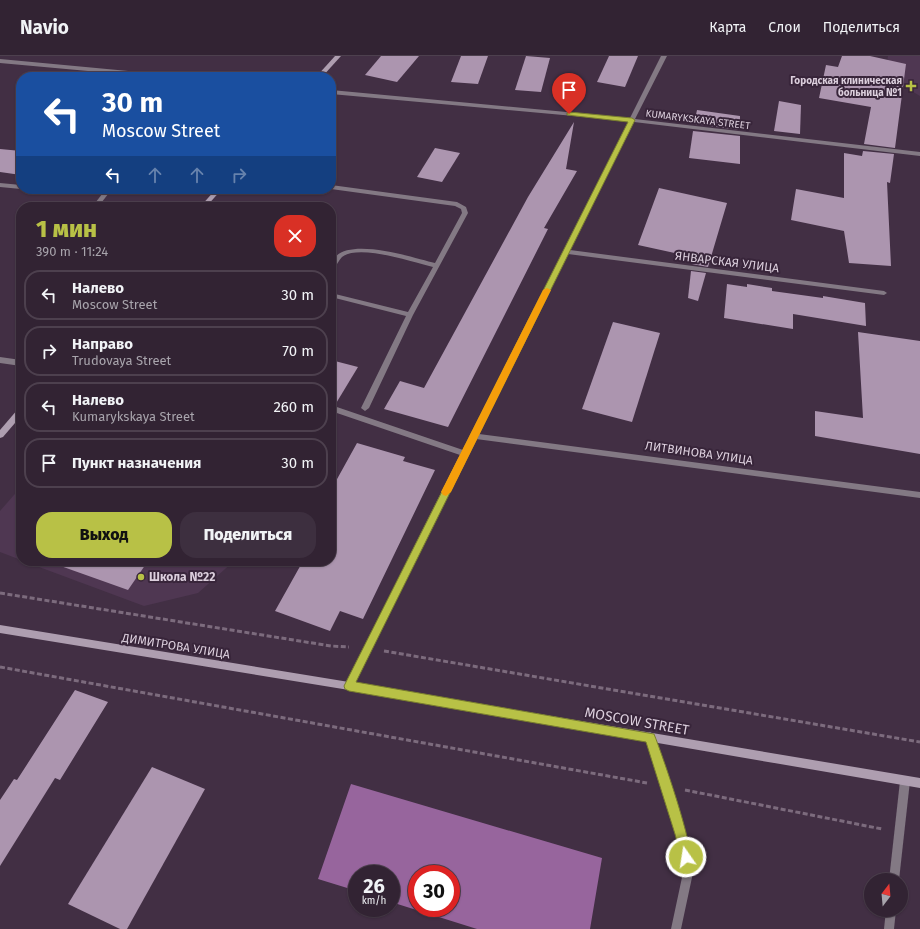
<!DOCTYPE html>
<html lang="ru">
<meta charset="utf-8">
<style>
body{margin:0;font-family:"Fira Sans",sans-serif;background:#3d2f3f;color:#f1f3f6;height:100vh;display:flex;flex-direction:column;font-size:15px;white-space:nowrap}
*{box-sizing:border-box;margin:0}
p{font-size:13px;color:#a8a4ac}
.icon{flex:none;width:22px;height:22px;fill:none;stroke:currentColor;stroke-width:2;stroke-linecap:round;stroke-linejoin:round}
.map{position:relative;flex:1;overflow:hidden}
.details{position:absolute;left:16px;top:146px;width:320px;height:364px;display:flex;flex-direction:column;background:#322333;border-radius:16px;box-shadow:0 1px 3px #0004,0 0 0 1px #4d404e}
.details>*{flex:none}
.guide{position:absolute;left:16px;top:16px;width:320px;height:122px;border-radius:16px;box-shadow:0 1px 3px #0004,0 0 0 1px #4d404e;background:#1a4fa0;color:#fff;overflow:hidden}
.needle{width:26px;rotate:16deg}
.fabs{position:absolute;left:864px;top:817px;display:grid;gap:8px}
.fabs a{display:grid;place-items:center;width:44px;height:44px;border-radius:50%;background:#322333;box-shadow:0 1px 3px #0004,0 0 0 1px #4d404e;font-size:20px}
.speed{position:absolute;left:348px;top:809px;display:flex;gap:8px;font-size:20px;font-weight:700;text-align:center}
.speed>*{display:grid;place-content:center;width:52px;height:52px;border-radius:50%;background:#322333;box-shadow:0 1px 3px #0004,0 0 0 1px #4d404e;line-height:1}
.speed small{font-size:10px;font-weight:400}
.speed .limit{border:6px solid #d22;background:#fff;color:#111}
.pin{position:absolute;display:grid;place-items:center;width:34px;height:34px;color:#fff;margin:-41px -17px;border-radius:50% 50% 50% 0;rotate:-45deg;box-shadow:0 0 4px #0007}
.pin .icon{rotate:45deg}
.me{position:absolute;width:44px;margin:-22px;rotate:347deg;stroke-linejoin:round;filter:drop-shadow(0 0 3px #0008)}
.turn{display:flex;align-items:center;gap:14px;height:84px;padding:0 20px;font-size:18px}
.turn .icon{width:52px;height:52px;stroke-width:2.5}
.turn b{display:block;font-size:28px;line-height:34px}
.lanes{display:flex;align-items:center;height:38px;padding:0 20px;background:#0003;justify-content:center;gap:20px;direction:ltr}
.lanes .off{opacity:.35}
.round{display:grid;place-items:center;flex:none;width:42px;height:42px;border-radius:16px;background:#3d2f3f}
.overview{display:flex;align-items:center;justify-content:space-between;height:68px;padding:0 20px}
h1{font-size:24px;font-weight:800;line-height:30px;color:#b8c146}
.primary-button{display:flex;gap:8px;margin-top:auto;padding:8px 20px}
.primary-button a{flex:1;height:46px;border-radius:16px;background:#b8c146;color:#111;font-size:16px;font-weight:800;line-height:46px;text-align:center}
.primary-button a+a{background:#3d2f3f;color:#f1f3f6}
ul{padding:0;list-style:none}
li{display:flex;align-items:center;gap:12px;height:50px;margin:0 8px 6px;padding:0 12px;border:2px solid #4d404e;border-radius:16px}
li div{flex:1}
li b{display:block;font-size:15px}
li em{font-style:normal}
header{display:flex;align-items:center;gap:24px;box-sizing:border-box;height:56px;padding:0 20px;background:#322333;border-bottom:1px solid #4d404e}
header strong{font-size:19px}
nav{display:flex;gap:22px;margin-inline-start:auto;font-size:14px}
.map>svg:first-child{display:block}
</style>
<header>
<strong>Navio</strong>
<nav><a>Карта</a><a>Слои</a><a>Поделиться</a></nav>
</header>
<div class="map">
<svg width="920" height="873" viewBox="0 0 920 873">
<rect width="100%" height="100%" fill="#422f44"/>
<g fill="#4f3752">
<path d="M888 0H920V40L885 19Z"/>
<path d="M21 431V504L0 496V455Z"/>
<path d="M23 505H234L198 537 144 550Z"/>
</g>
<path fill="#97659d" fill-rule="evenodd" d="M351 728 602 802 590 873H477L391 846V818H357V835L318 823ZM417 818H451V852H417Z"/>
<g fill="#ac95af">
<path d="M381 0H419L397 26 365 19Z"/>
<path d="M461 0H488L478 28 451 26Z"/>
<path d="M526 0 550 2 541 36 515 34Z"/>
<path d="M609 0H638L625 31 597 26Z"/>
<path d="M842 0H870L906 8 895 92 864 88 871 51 819 42 826 9 838 11Z"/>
<path d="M779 45 801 49 800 78 774 75Z"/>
<path d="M697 54 740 60V74L694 68Z"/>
<path d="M574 66 566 113 577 115 544 172 548 173 448 371 384 353 400 325 424 332 528 141Z"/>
<path d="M693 75 740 80V108L689 102Z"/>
<path d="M435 92 460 97 442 126 417 121Z"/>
<path d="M0 93 21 95V119L0 116Z"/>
<path d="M863 95 894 98 890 127 887 126 891 210 849 207 844 175 791 164 796 133 844 142V97L862 100Z"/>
<path d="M659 132 727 147 708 211 692 208 693 201 638 189Z"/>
<path d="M691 215 706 217 698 245 688 242Z"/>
<path d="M727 228 747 231V228L772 232V235L823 242V240L865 247 866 270 793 258V273L724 262Z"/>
<path d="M613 266 660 277 632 366 582 353Z"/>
<path d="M858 276 920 285V398L815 380V355L863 362Z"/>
<path d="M331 304 358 311 335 349 331 348Z"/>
<path d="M357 387 405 401 403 405 435 414 363 563 340 555 330 575 275 555 303 505H331V434Z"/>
<path d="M55 505H148L128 534 55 508Z"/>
<path d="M75 634 108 646 60 724 55 722 0 810V744L14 723 17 724Z"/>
<path d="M152 711 205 733 127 873H120L68 848Z"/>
</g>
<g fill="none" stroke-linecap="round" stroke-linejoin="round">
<path stroke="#7c6b7d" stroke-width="2" stroke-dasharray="3 1.5" stroke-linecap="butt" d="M46 133 88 136"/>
<g stroke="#7c6b7d" stroke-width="3" stroke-dasharray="5 2.5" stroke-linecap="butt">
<path d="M0 537 331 590 349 591"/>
<path d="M384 595 920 686"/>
<path d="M0 611 647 727"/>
<path d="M685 734 882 773"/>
</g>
<g fill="#837984" fill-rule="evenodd">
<path d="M905 720 909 721 910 725 899 824H889L900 725 901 721Z"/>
<path d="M886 854H896L894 873H884Z"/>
</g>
<g fill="#837984" fill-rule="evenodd">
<path d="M661 0H667L635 63 920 96V100L634 66 570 194 884 235 887 237 884 239 568 198 479 378 920 436V442L476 383 352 633 349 634 346 633 344 630 346 627 460 399 331 355V349L463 394 629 65 331 38V34L630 62Z"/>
<path d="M0 3 171 19 174 21H154L0 7Z"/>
<path d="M0 127 21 129V133L0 131Z"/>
<path d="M331 129 457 146 466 151 468 157 413 259 369 352 365 355 361 352 406 260 331 241V237L408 256 433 211C413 206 359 188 342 201 339 204 336 210 333 214H331C331 174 413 202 435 207L462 157 461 153 455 150 331 133Z"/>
<path d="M106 133H112L98 151H92Z"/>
<path d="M0 301 21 304V310L0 307Z"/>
<path d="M650 676 653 678 655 681 686 778 694 812 681 873H671L684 812 676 778 645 681 647 678Z"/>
</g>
<g fill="#ae9eb0" fill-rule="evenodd">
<path d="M335 0H341L322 21H316Z"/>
<path d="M216 133H222L206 151H200Z"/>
<path d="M21 352V360L3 381 0 382V374L18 353Z"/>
<path d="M0 569 349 626 920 722V732L349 634 0 577Z"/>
</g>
</g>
<path fill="#b8c146" stroke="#787d2e" d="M569 56 632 62 635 64 356 626 654 678C661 695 695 793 690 805L686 807 682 805 675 778 646 686 349 635 345 633 344 630 628 66 567 59V57Z"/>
<path fill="#f59e0b" d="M547 232 551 234 451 436 446 440 443 439 441 436 543 234Z"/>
<g fill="#b8c146" stroke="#38253a" stroke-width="1.5">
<path d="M909 24h4v4h4v4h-4v4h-4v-4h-4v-4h4z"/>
<circle cx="141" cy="521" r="4"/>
</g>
<g text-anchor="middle" stroke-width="4" stroke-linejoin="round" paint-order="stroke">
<g font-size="10" font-weight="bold" fill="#dccfdd" stroke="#38253a" text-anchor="end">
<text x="902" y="28">Городская клиническая<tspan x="902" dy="12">больница №1</tspan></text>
</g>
<g font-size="10" fill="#dccfdd" stroke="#38253a">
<text transform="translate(698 63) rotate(7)" y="4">KUMARYKSKAYA STREET</text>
</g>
<g font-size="12" fill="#dccfdd" stroke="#38253a">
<text transform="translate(727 206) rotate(7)" y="4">ЯНВАРСКАЯ УЛИЦА</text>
<text transform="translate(699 397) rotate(8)" y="4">ЛИТВИНОВА УЛИЦА</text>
<text transform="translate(176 590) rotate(9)" y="4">ДИМИТРОВА УЛИЦА</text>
</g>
<g font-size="12" font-weight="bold" fill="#dccfdd" stroke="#38253a" text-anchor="start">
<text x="149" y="525">Школа №22</text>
</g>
<g font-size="14" fill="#dccfdd" stroke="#38253a">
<text transform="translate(637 665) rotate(10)" y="5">MOSCOW STREET</text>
</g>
</g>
</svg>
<div class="fabs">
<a><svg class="needle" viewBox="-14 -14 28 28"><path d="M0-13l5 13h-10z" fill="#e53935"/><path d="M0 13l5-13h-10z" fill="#a8a4ac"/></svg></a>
</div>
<div class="speed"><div>26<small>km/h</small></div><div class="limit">30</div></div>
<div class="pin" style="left:569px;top:58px;background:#d93025"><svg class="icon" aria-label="arrive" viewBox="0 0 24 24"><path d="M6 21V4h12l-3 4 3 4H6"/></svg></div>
<svg class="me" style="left:686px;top:801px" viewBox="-20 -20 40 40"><circle r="17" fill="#b8c146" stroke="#fff" stroke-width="3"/><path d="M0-11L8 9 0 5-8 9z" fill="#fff"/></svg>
<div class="guide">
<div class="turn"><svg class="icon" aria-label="left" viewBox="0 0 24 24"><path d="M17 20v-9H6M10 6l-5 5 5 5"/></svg><div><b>30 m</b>Moscow Street</div></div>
<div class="lanes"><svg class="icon" aria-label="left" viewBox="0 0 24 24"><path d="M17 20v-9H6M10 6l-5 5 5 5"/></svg><svg class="icon off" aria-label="ahead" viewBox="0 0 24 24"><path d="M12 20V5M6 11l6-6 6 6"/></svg><svg class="icon off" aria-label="ahead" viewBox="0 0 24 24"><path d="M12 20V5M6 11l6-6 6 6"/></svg><svg class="icon off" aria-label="right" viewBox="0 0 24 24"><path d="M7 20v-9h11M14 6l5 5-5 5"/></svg></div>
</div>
<section class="details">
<div class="overview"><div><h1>1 мин</h1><p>390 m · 11:24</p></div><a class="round" style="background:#d93025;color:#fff"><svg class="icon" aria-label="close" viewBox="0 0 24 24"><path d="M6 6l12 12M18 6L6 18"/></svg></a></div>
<ul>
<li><svg class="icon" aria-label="left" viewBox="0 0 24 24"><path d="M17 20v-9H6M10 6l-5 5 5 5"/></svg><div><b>Налево</b><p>Moscow Street</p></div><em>30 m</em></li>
<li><svg class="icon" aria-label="right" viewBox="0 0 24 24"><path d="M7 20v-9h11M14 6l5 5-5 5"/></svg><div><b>Направо</b><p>Trudovaya Street</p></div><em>70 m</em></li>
<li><svg class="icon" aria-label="left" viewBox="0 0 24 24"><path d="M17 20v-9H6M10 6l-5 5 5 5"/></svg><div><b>Налево</b><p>Kumarykskaya Street</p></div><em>260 m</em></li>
<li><svg class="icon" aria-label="arrive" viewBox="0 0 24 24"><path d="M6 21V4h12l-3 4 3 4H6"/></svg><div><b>Пункт назначения</b></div><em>30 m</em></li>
</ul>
<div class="primary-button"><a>Выход</a><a>Поделиться</a></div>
</section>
</div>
